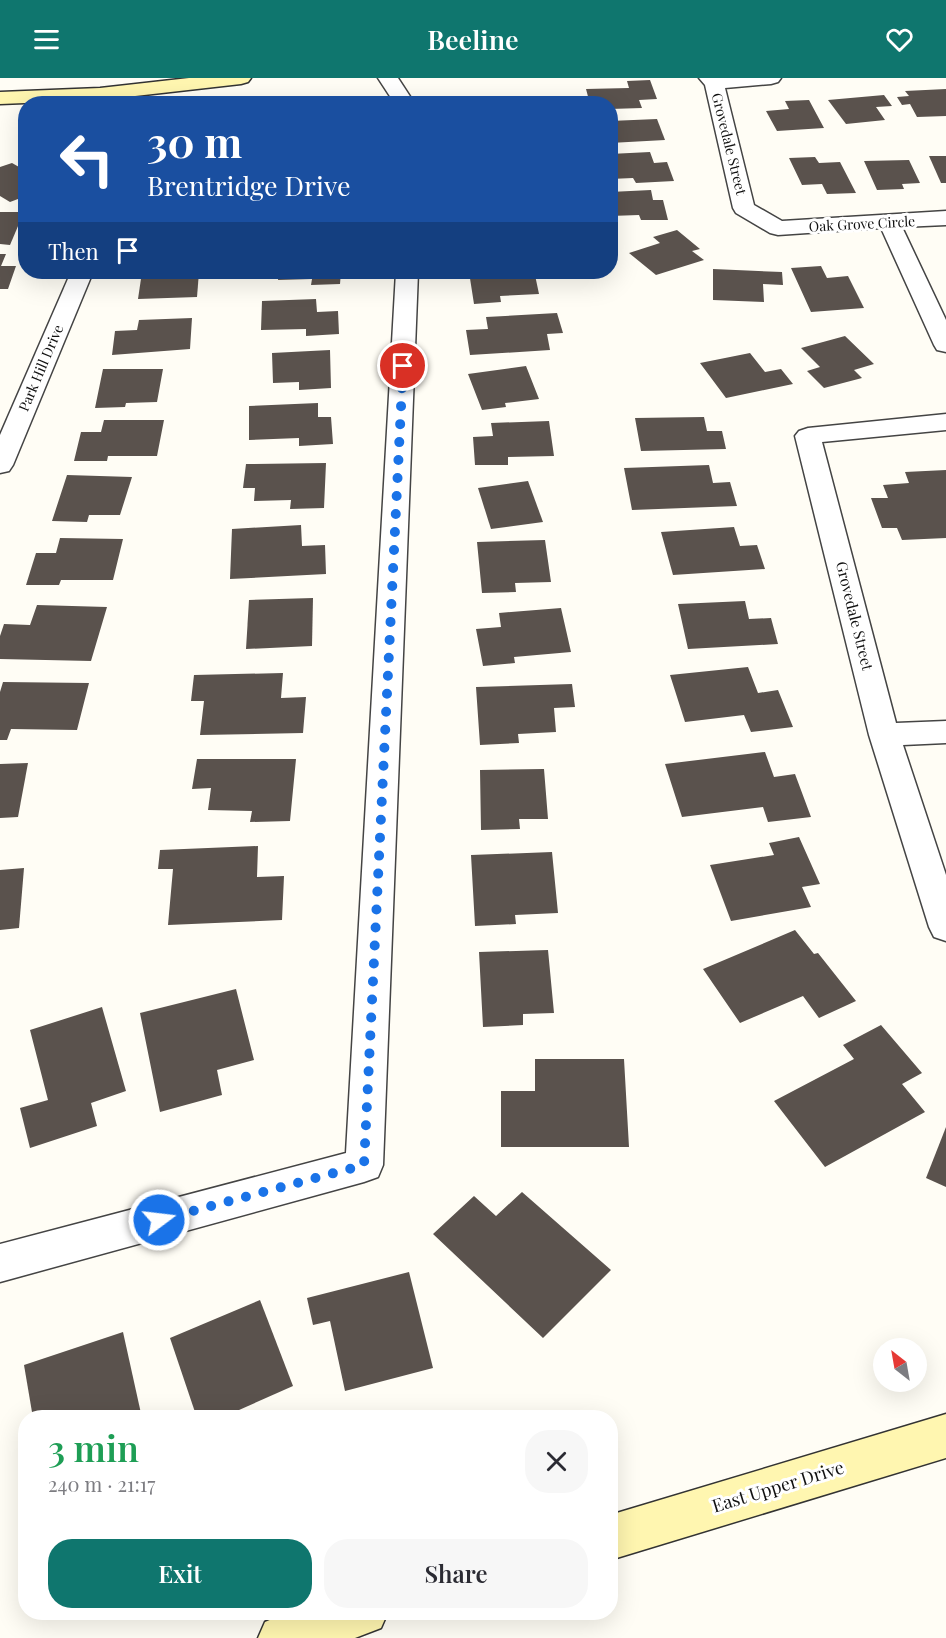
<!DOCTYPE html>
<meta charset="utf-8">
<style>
body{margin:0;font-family:"Playfair Display",serif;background:#f7f7f7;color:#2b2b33;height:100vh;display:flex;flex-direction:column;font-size:22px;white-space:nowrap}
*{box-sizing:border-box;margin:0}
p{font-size:20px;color:#7c7c81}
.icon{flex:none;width:33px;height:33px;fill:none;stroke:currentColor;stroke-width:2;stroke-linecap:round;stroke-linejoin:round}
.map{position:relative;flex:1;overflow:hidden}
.panel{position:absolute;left:18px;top:1332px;width:600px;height:210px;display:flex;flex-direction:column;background:#fff;border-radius:24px;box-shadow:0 6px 24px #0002}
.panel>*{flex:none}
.banner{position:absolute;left:18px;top:18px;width:600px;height:183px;border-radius:24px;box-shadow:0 6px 24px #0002;background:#1a4fa0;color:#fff;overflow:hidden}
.needle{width:39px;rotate:329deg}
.controls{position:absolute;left:873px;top:1260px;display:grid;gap:12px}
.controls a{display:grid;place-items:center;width:54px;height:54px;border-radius:50%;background:#fff;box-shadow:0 6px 24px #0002;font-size:30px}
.pin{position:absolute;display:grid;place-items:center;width:51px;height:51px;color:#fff;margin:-26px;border:3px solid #fff;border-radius:50%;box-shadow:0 2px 6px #0007}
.me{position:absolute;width:66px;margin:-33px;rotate:75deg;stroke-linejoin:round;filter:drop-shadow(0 0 4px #0008)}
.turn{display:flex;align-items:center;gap:21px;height:126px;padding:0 30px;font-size:27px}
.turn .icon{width:78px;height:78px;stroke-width:2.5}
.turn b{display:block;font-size:42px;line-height:51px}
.then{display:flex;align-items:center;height:57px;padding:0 30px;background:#0003;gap:12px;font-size:22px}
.round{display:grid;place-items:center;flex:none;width:63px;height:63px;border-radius:24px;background:#f7f7f7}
.headline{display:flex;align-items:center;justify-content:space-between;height:102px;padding:0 30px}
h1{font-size:36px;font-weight:600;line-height:45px;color:#1e9e55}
.cta{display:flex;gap:12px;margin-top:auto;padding:12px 30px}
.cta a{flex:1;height:69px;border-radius:24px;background:#0f766e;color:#fff;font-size:24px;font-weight:600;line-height:69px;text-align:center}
.cta a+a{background:#f7f7f7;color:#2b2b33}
header{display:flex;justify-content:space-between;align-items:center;height:78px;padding:0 30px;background:#0f766e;color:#fff;font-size:27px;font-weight:600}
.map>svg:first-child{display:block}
</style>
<header><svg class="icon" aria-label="menu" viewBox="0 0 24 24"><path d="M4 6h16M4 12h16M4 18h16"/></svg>Beeline<svg class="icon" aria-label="heart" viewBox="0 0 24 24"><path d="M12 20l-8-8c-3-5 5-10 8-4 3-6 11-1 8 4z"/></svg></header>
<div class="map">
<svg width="946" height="1560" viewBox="0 0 946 1560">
<rect width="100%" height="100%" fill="#fffdf5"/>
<g fill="#5a524d">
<path d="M650 2 657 21 639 22 642 30 610 31V26H590L586 11 629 10 627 3Z"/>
<path d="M946 11V38L917 39 910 26 902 27 897 19 909 18 905 13Z"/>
<path d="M884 17 892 28 876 29 885 42 846 46 828 22Z"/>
<path d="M809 22 824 50 777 53 766 33 789 31 785 23Z"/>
<path d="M657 41 665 62 610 65V43Z"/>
<path d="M650 74 654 85 667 84 674 103 636 105 633 100 610 101V76Z"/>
<path d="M929 78H946V105H941Z"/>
<path d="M815 79 819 85 840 84 856 115 827 116 822 106 802 107 789 80Z"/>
<path d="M909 82 920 105 902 106 904 111 877 112 864 83Z"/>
<path d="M12 85 26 93V118L10 124 0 118V89Z"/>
<path d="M651 112 653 122H663L668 142H641L639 137 610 138V114Z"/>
<path d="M0 134H24L10 167 0 166Z"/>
<path d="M677 152 700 171 692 173 704 182 656 197 629 175 660 165 653 159Z"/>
<path d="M0 176H6L1 188H16L8 211H0Z"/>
<path d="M821 188 827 200 848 198 864 230 811 234 791 190Z"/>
<path d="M713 191 782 194 783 207 763 206 764 224 713 222Z"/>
<path d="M142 194H199L197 219 138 221Z"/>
<path d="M279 194H341L340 206 311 207 312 201 278 202Z"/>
<path d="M469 194H519V198L535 197 539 216 500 218 501 224 474 226Z"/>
<path d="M316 221 317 234 338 233 339 256 306 258V251L261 252 262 223Z"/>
<path d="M557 235 563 255 547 256 550 272 470 277 466 252 488 251 486 239Z"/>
<path d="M192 240 190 271 112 277 115 253 137 252 139 242Z"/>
<path d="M845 258 874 286 854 292 862 300 824 310 807 293 820 289 801 270Z"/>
<path d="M330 272 331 310 299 312V304L273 305 272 275Z"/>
<path d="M750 275 765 294 781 291 793 306 726 320 700 285Z"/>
<path d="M526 288 539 321 505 325 506 329 482 332 468 296Z"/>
<path d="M103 291H163L157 324 126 325 125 329 95 330Z"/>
<path d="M318 325V339H331L333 366 299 368V360L249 362V328Z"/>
<path d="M704 339 707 353H722L726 371 641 373 635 340Z"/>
<path d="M104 342H164L157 378H108L107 383H74L81 354H101Z"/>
<path d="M549 343 554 378 508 379V387H475L473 359 493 358 491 345Z"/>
<path d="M326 385 324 430 290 431 291 422 254 423 255 410H243L246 386Z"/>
<path d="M709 387 713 405 730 404 737 428 632 432 624 390Z"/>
<path d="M946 392V460L902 462 897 450H882L871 420H888L883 407 909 405 905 394Z"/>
<path d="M67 397 132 399 120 437H89L87 444 52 443Z"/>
<path d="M528 403 543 444 491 451 478 410Z"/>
<path d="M301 447 302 468 325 467 326 496 230 501 232 451Z"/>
<path d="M734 449 740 468 757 467 765 491 673 497 661 454Z"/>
<path d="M60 460 123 461 113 502H61L59 507H26L36 475H56Z"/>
<path d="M545 462 551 504 515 505 516 514 482 515 477 464Z"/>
<path d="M313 520 312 568 246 571 249 522Z"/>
<path d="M745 523 749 541 771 540 778 566 688 571 678 526Z"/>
<path d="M37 527 107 529 91 583 0 581V558L4 546 30 547Z"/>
<path d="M561 530 571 574 514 579 515 585 483 588 476 551 501 549 499 535Z"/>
<path d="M748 589 758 615 778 612 793 649 751 654 744 637 685 644 670 597Z"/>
<path d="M283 595 281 620 306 619 303 655 200 657 204 623H191L194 597Z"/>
<path d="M3 604 89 605 77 652 11 651 7 662H0V614Z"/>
<path d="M572 606 575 629 554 630 556 654 518 656 519 665 480 667 476 609Z"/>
<path d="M765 674 774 699 795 696 811 739 768 744 763 729 682 739 665 686Z"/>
<path d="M197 681H296L290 743 250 744 252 733 208 732 211 710 192 711Z"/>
<path d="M28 685 18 739 0 740V686Z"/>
<path d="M544 691 548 741H519L520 751 481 752 480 692Z"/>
<path d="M799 759 820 806 802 809 811 829 731 843 710 787 774 777 769 765Z"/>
<path d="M258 768 257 799 284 798 282 842 168 847 173 791H158L160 772Z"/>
<path d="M552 774 558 835 515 837 516 846 475 848 471 777Z"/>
<path d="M24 790 19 850 0 852V792Z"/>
<path d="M795 852 814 876 818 875 856 923 819 940 803 918 740 945 703 891Z"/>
<path d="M548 872 554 935 523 936V947L483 949 479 874Z"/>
<path d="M236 911 254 982 217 992 222 1017 160 1034 140 935Z"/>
<path d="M102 929 126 1013 91 1025 97 1048 30 1070 20 1030 48 1022 30 952Z"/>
<path d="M881 947 922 995 902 1006 925 1034 825 1089 774 1023 854 981 843 967Z"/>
<path d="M535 981H624L629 1069H501V1013H535Z"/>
<path d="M946 1049V1109L926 1100Z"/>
<path d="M522 1114 611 1192 543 1260 433 1156 474 1118 496 1138Z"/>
<path d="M409 1194 433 1290 345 1313 330 1243 313 1247 307 1220Z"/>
<path d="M260 1222 293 1308 221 1340H197L170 1260Z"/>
<path d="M123 1254 142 1340H33L24 1287Z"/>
</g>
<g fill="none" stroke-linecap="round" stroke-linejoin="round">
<defs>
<g id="street">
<path d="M378 0H398L415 26H395Z"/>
<path d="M699 0H781L778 4 771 6 725 10 754 127 782 143 946 133V147L902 149 946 242V274L937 272 934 267 881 150 778 157 770 155 736 135 733 130 705 7Z"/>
<path d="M71 194H93L13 387 9 393 0 395V357Z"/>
<path d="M396 194H418L383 1087 378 1099 364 1104 0 1204V1166L346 1075Z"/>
<path d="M946 336V352L822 364 896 645 946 643V665L903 667 946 797V863L934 859 929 849 869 657 795 358 799 353 808 350Z"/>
</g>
<g id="secondary">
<path d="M189 0H251L248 4 241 6 100 22 0 26V14L100 10Z"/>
<path d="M946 1336V1380L610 1482V1437Z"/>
<path d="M288 1534H388L381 1550 355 1560H258L265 1544Z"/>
</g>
</defs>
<use href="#street" stroke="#444" stroke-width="3"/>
<use href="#secondary" stroke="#333" stroke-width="3"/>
<use href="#street" fill="#fff" fill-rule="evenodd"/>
<use href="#secondary" fill="#fff6b0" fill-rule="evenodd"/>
</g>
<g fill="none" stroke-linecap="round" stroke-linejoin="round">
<path stroke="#1a73e8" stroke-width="10" stroke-dasharray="0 18" d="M159 1142 364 1087 403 288"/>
</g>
<g text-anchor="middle" stroke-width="6" stroke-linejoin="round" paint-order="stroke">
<g font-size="14" fill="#111" stroke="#fff">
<text transform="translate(729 66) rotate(76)" y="5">Grovedale Street</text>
<text transform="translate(862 146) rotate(-3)" y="5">Oak Grove Circle</text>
<text transform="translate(41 290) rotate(-67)" y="5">Park Hill Drive</text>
</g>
<g font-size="15" fill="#111" stroke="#fff">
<text transform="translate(854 538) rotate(76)" y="5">Grovedale Street</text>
</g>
<g font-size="18" fill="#111" stroke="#fff">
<text transform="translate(778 1409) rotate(-17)" y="6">East Upper Drive</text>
</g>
</g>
</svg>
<div class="controls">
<a><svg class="needle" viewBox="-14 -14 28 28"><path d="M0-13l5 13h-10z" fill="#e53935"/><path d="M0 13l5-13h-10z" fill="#7c7c81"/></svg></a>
</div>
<div class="pin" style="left:403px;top:288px;background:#d93025"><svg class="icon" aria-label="arrive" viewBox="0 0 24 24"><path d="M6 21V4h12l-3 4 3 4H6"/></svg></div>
<svg class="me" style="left:159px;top:1142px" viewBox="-20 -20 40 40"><circle r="17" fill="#1a73e8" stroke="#fff" stroke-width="3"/><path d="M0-11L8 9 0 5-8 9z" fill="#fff"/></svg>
<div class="banner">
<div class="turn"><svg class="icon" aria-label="left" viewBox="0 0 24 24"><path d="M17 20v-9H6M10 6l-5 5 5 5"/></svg><div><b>30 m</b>Brentridge Drive</div></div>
<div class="then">Then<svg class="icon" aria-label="arrive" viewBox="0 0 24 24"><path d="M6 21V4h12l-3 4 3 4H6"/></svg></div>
</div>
<section class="panel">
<div class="headline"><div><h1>3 min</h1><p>240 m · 21:17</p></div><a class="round"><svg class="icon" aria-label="close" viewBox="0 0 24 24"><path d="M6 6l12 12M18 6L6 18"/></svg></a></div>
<div class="cta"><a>Exit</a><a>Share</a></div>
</section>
</div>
